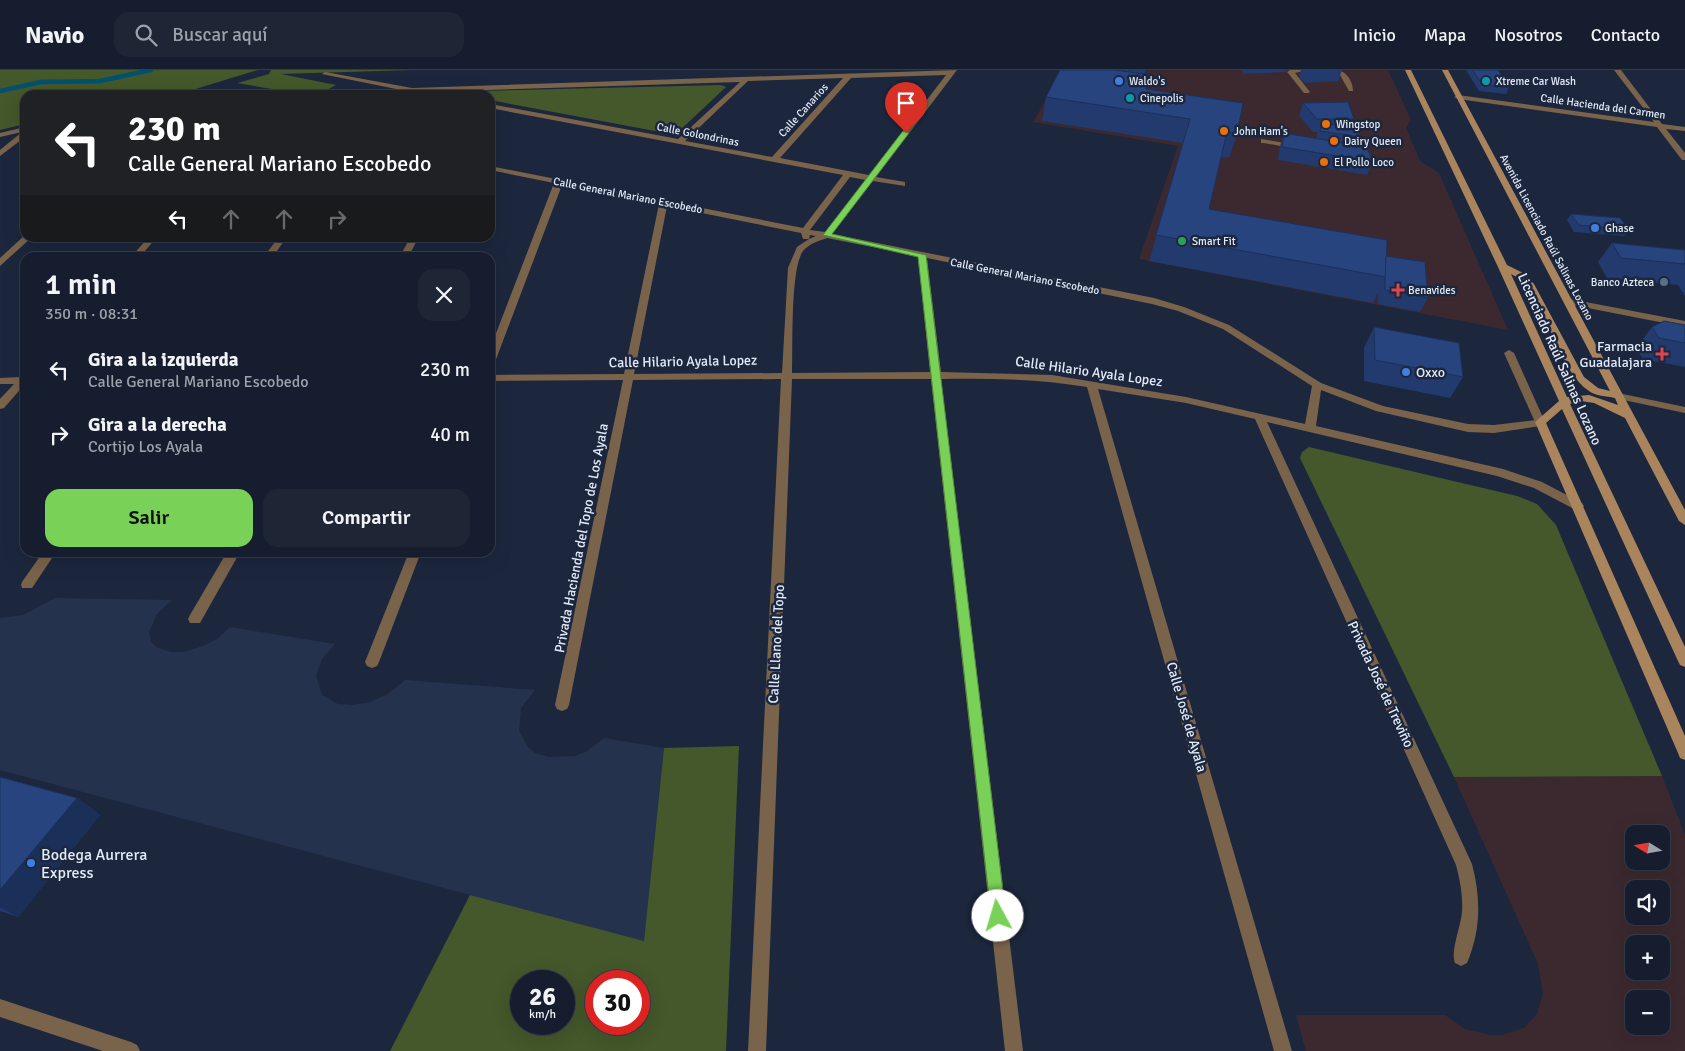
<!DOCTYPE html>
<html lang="es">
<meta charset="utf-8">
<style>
body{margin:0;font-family:Signika,sans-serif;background:#1e2636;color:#f1f3f6;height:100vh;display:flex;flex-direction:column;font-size:19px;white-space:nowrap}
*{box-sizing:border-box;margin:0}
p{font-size:16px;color:#9da2aa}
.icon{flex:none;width:28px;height:28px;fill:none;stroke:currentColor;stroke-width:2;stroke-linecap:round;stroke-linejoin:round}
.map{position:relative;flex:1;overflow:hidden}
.details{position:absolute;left:20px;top:182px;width:475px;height:305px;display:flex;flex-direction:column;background:#151d2e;border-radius:15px;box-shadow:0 5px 20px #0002,0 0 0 1px #343b4a}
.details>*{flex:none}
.banner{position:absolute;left:20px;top:20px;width:475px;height:152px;border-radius:15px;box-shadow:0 5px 20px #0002,0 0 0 1px #343b4a;background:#202124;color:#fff;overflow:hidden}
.needle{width:32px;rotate:281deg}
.tools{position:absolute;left:1625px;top:755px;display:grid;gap:10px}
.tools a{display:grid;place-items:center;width:45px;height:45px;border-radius:10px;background:#151d2e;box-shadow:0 5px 20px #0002,0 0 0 1px #343b4a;font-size:25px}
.speed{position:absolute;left:510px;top:900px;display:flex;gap:10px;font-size:25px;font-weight:700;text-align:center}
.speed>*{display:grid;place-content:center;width:65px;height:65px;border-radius:50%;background:#151d2e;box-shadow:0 5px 20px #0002,0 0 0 1px #343b4a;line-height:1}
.speed small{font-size:12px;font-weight:400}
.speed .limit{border:8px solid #d22;background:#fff;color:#111}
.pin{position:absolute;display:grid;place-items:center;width:42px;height:42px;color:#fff;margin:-51px -21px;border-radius:50% 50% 50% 0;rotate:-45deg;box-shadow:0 0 5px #0007}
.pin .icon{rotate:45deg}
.me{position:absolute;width:55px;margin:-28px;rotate:354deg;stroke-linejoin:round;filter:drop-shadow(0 0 4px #0008)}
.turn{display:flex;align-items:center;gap:18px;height:105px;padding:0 25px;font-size:22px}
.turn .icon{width:65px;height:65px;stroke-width:2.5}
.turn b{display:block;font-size:35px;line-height:42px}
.lanes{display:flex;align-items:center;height:48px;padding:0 25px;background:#0003;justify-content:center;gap:25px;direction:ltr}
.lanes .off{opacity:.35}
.round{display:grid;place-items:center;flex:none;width:52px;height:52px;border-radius:15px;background:#1e2636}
.summary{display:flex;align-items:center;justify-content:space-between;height:85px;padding:0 25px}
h1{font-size:30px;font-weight:600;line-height:38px}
.cta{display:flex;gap:10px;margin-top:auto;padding:10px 25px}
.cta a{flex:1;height:58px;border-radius:15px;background:#7ad157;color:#111;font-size:20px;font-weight:600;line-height:58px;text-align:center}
.cta a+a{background:#1e2636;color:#f1f3f6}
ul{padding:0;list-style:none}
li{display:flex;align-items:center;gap:15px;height:65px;padding:0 25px}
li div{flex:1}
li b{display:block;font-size:19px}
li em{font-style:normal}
header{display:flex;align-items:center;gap:30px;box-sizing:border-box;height:70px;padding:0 25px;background:#151d2e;border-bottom:1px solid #343b4a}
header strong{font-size:24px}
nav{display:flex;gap:28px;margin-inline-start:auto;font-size:18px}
.search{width:350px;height:45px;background:#1e2636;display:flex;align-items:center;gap:12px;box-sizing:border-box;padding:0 18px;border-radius:15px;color:#9da2aa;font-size:19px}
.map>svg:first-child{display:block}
</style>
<header>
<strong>Navio</strong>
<div class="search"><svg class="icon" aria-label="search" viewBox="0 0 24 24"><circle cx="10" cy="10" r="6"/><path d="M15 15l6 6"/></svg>Buscar aquí</div>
<nav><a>Inicio</a><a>Mapa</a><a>Nosotros</a><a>Contacto</a></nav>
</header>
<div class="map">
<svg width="1685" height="981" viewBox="0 0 1685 981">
<rect width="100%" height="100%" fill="#1c273d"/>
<g fill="#3c2930" fill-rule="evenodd">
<path d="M1063 0H1388L1411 50 1406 58 1420 91 1439 103 1508 260 1139 189 1178 76 1033 52Z"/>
<path d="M1662 706 1685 765V981H1306L1296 945H1445L1465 959 1491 965H1502L1524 958 1537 944 1543 924 1538 894 1454 707ZM1634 764H1661V791H1634ZM1634 819H1661V846H1634ZM1634 874H1661V901H1634ZM1634 929H1661V956H1634Z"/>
</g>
<path fill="#24324d" d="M55 528 172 530 157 544 149 562 151 571 156 577 171 582H184L203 576 217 569 230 557 335 574 322 589 316 606 322 625 338 634 352 635 370 632 388 624 405 610 535 620 521 638 519 661 528 677 535 683 549 687 575 686 587 681 604 668 664 678 644 871 0 700V548L23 545Z"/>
<g fill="#44582b" fill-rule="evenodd">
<path d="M0 0H258L176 25H25V54L0 60Z"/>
<path d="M271 0H413L281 4 336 15 318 25H307L237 13 269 4Z"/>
<path d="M721 15 726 17 678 62 671 64 490 30V25H468L475 21Z"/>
<path d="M1309 377 1517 426 1537 434 1556 455 1662 706 1454 707 1300 388 1302 382Z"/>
<path d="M739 676 726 981H390L470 825 644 871 664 678ZM564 911V954H521V911ZM596 911H639V954H596Z"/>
</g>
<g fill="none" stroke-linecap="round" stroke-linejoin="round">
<path stroke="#00516f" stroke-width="4.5" d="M0 21 41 12 100 11 151 0"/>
<g fill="#7a634b" fill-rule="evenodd">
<path d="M1290 0H1307L1295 3 1310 22 1308 23H1304L1288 3 1287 2Z"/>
<path d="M1335 0C1346 0 1353 11 1353 21H1349L1340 5Z"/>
<path d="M1261 69 1297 75 1301 77 1297 79 1264 73H1261Z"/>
<path d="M1353 84H1359L1391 94 1387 96 1353 88Z"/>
<path d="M1509 280 1514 283 1545 352 1544 355 1540 356 1535 352 1504 283Z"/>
</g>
<g fill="#7a634b" fill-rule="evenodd">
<path d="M957 0 876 107 905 112V116L873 111 832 164 1154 228 1184 237 1229 255 1321 313 1383 336 1468 354 1494 355 1544 349 1545 352 1540 356 1494 363 1468 362 1376 341 1321 320 1316 356 1503 399 1542 412 1582 433 1584 436 1582 439H1574L1534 418 1497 406 1267 352 1472 794C1481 828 1481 860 1467 893L1461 896 1455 893C1450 882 1461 856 1462 842 1463 826 1460 810 1456 795L1255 349 1186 333 1098 319 1292 981H1274L1087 317C1038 309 990 308 941 309L1023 981H1005L931 309H792L766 981H748L781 309 633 310 569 635 567 639 562 641 557 639 555 635 623 310 490 311V305L624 304 659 134 562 115 495 292 490 295V279L554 113 490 100V96L803 158 843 105 490 38V34L678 69 740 12 424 22 421 24 322 4 325 2 412 18ZM946 5 869 105 780 88 851 8ZM843 8 772 87 685 71 748 11ZM850 107 866 110 825 162 810 160ZM667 136 801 163 803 169H809L797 177 788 198 782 303 634 304ZM810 165 816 166 809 169ZM827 168 918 186 930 302 792 303C793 278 790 199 803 181 809 174 818 171 827 168ZM927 188 1152 234 1178 241 1223 259 1312 316 1305 354 1186 327 1052 305 941 302Z"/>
<path d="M1614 0H1621L1662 54 1685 57V61L1666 59 1685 83V90H1682L1657 57 1458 29 1454 27 1458 25 1654 52Z"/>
<path d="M25 57V67L0 86V80L22 62 0 67V63Z"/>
<path d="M24 166 31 168 0 196V188Z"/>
<path d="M148 168H156L139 188H130Z"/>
<path d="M278 168H286L272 188H263Z"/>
<path d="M410 168H418L408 188H399Z"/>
<path d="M1570 229 1685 251V257L1567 234 1565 232Z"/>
<path d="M25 305V314L4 338 0 339V329L14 314H0V308L20 307Z"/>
<path d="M1618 323 1685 337V343L1614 328 1613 326Z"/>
<path d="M43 482H56L32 518H22L21 515 22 512Z"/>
<path d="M227 482H240L200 553H190L188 549 190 545Z"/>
<path d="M409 482H421L379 592 377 596 372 598 367 596 365 592Z"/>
<path d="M0 929 131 972 137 975 140 981H103L0 947Z"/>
</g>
<path fill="#a9845c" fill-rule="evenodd" d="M1405 0H1411L1507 195 1523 203 1534 214 1584 307 1598 318 1610 321 1442 0H1448L1685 440V455L1679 451 1625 348 1594 333 1581 331 1570 334 1685 577V597L1680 595 1678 591 1562 339 1546 353 1685 666V690L1680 688 1678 683 1535 352 1559 331 1498 197ZM1511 204C1545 220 1555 299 1589 321 1596 326 1606 326 1615 328L1618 335 1589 325 1567 327Z"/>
</g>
<g fill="#223a6d">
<path d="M1060 0H1148L1146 5H1151L1147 19 1237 64 1229 88 1221 87 1209 139 1386 186 1428 228 1420 242 1378 234V222L1373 233 1149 191 1183 73 1042 51 1046 27Z"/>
<path d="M1241 0H1287L1286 2 1244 4Z"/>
<path d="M1301 0H1342L1338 11 1305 13 1299 7Z"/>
<path d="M1466 0H1498L1509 17 1506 24 1479 21Z"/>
<path d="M1303 33 1354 49 1352 54 1360 67 1357 75 1373 92 1367 105 1278 90 1280 76 1284 63 1316 68 1318 62H1313L1299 46Z"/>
<path d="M1571 144 1629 160 1624 166 1574 162 1567 150Z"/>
<path d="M1612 173 1685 180V226L1678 215 1607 208 1598 192Z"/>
<path d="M1685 255V297L1643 289 1636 278 1652 257Z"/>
<path d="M1374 257 1463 307 1450 328 1364 311V278Z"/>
<path d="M0 707 77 728 100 745 18 847 0 841Z"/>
</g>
<g fill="#1b3059">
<path d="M1145 0H1148L1139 24 1145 1Z"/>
<path d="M1151 5 1145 28 1140 42 1146 19Z"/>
<path d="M77 728 100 745 18 847 0 837V820Z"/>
</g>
<g fill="#27447f" stroke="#1b3059">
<path d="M1060 0H1114L1151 5 1146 19 1243 33 1237 64 1227 62 1209 139 1387 170 1386 207 1156 165 1190 49 1046 27Z"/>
<path d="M1473 0H1498L1509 17 1482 15Z"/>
<path d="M1348 32 1354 49H1317L1303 33Z"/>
<path d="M1358 54 1360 67 1320 61 1321 55Z"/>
<path d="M1284 63 1360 76 1368 80 1373 92 1282 77Z"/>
<path d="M1571 144 1620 148 1629 160 1579 155Z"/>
<path d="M1612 173 1685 180V194L1621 188Z"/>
<path d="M1386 186 1425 192 1428 228 1385 220V209Z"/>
<path d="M1664 251 1685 255V273L1659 268 1652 257Z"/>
<path d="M1374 257 1459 273 1463 307 1375 290Z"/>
<path d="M0 707 77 728 0 820Z"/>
</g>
<path fill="#7ad157" stroke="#4f8839" d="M903 61 909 63 832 164 926 185 1006 846 1003 851 998 853 993 851 991 846 918 187 823 165Z"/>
<g fill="#3f7fe0" stroke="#1c273d" stroke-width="2">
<circle cx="1119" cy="11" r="5"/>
<circle cx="1595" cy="158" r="5"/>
<circle cx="1406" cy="302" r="5"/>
<circle cx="31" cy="793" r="5"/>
</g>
<g fill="#0f9aa8" stroke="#1c273d" stroke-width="2">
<circle cx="1486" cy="11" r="5"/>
<circle cx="1130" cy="28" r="5"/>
</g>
<g fill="#e8710a" stroke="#1c273d" stroke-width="2">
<circle cx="1326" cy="54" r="5"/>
<circle cx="1224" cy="61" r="5"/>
<circle cx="1334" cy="71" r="5"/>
<circle cx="1324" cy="92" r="5"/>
</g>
<circle fill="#2e9e5b" stroke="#1c273d" stroke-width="2" cx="1182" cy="171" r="5"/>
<circle fill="#5c6f8a" stroke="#1c273d" stroke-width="2" cx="1664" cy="212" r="5"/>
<g fill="#e0444e" stroke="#1c273d" stroke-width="2">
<path d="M1395.5 212.5h5v5h5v5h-5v5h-5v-5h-5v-5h5z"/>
<path d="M1659.5 276.5h5v5h5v5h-5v5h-5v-5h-5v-5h5z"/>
</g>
<g text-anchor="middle" stroke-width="5" stroke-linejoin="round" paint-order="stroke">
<g font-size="11" fill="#e2eaf9" stroke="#1c273d" text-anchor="start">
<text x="1129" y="15">Waldo's</text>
<text x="1496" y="15">Xtreme Car Wash</text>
<text x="1140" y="32">Cinepolis</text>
<text x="1336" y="58">Wingstop</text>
<text x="1234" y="65">John Ham's</text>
<text x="1344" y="75">Dairy Queen</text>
<text x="1334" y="96">El Pollo Loco</text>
<text x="1605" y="162">Ghase</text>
<text x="1192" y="175">Smart Fit</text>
<text x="1654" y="216" text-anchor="end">Banco Azteca</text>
<text x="1408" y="224">Benavides</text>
</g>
<g font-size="11" fill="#e2eaf9" stroke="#1c273d">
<text transform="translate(1603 36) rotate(8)" y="4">Calle Hacienda del Carmen</text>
<text transform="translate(803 40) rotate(-48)" y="4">Calle Canarios</text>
<text transform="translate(698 64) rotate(11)" y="4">Calle Golondrinas</text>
<text transform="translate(628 125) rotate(11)" y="4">Calle General Mariano Escobedo</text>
<text transform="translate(1547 167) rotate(62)" y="4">Avenida Licenciado Raúl Salinas Lozano</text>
<text transform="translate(1025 206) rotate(11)" y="4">Calle General Mariano Escobedo</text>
</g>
<g font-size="14" fill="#e2eaf9" stroke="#1c273d" text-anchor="end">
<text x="1652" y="281">Farmacia<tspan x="1652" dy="16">Guadalajara</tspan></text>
<text x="1416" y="307" text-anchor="start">Oxxo</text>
</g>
<g font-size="14" fill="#e2eaf9" stroke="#1c273d">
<text transform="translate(1560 289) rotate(66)" y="5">Licenciado Raúl Salinas Lozano</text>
<text transform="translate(683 291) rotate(-1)" y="5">Calle Hilario Ayala Lopez</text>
<text transform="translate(1089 301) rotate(8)" y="5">Calle Hilario Ayala Lopez</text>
<text transform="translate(581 468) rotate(-79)" y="5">Privada Hacienda del Topo de Los Ayala</text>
<text transform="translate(776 574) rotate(-87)" y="5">Calle Llano del Topo</text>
<text transform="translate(1381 614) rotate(65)" y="5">Privada José de Treviño</text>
<text transform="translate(1187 647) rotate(74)" y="5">Calle José de Ayala</text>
</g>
<g font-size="16" fill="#e2eaf9" stroke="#1c273d" text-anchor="start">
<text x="41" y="790">Bodega Aurrera<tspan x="41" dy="18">Express</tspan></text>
</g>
</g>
</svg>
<div class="tools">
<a><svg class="needle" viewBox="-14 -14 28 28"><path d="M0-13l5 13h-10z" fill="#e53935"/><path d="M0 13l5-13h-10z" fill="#9da2aa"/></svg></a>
<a><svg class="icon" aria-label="sound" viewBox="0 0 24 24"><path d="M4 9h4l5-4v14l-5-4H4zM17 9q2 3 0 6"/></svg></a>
<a>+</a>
<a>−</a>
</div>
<div class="speed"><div>26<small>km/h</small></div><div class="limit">30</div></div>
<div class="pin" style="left:906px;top:63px;background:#d93025"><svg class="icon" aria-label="arrive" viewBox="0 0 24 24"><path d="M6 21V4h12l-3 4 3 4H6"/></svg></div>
<svg class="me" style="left:998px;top:846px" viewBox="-20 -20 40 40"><circle r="19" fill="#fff"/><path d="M0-13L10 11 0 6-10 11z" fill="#7ad157"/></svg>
<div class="banner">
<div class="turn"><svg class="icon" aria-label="left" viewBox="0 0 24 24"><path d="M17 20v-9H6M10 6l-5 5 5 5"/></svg><div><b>230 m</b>Calle General Mariano Escobedo</div></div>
<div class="lanes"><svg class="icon" aria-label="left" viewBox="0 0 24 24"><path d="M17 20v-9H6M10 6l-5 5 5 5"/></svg><svg class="icon off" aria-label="ahead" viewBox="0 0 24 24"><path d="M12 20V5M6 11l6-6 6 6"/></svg><svg class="icon off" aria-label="ahead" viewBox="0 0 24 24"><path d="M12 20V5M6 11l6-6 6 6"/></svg><svg class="icon off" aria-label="right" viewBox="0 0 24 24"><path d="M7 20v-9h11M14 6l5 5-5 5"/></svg></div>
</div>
<section class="details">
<div class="summary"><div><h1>1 min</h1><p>350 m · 08:31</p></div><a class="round"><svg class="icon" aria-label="close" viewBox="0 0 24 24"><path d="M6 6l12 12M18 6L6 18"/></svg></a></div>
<ul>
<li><svg class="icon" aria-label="left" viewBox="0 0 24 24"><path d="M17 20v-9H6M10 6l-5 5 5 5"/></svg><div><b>Gira a la izquierda</b><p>Calle General Mariano Escobedo</p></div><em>230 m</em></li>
<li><svg class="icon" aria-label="right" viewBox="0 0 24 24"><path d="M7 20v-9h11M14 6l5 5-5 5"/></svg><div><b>Gira a la derecha</b><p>Cortijo Los Ayala</p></div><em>40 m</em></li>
</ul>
<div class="cta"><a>Salir</a><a>Compartir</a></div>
</section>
</div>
